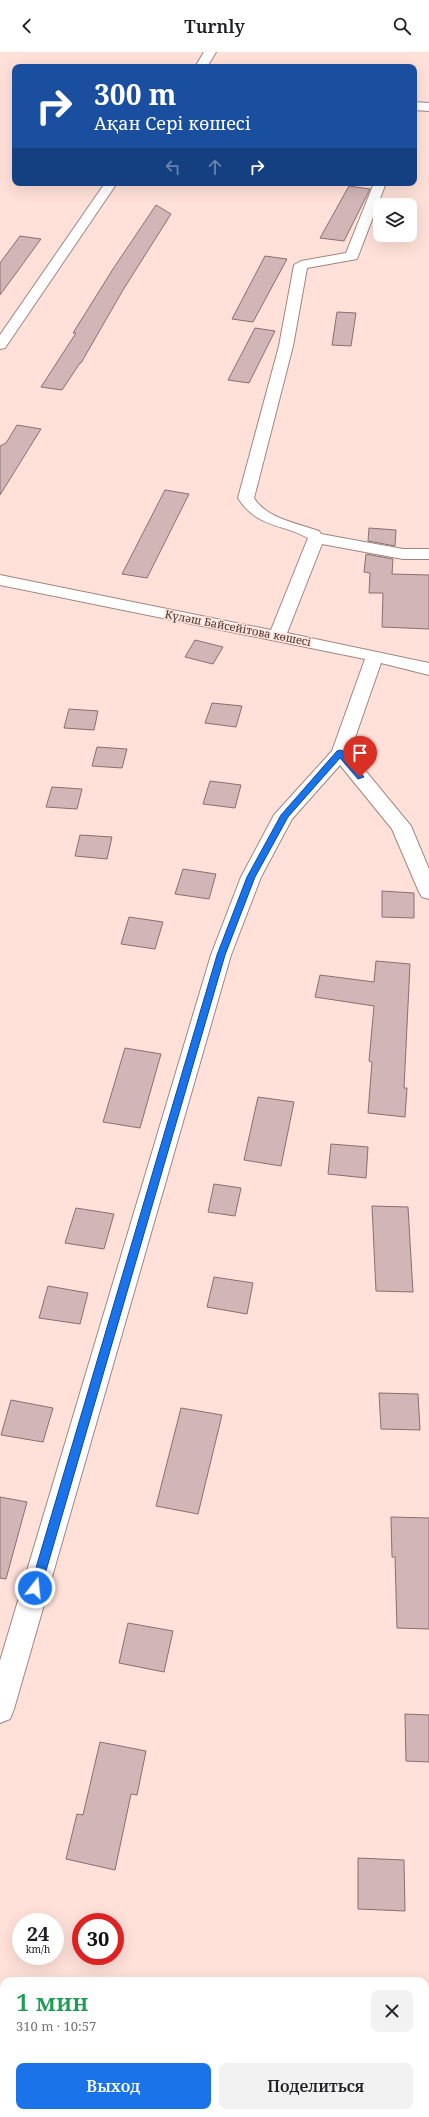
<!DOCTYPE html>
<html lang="ru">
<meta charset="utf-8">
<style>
body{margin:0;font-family:"Noto Serif",serif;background:#f2f2f2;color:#202124;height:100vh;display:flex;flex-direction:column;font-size:15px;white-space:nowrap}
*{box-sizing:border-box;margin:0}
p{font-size:13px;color:#757577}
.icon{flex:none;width:22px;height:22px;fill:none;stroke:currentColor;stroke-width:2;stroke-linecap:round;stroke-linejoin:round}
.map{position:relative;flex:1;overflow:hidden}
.sheet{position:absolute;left:0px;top:1925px;width:429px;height:140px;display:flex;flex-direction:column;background:#fff;border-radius:12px 12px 0 0;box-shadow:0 4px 16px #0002}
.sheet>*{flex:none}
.banner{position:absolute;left:12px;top:12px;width:405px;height:122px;border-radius:8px;box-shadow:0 4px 16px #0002;background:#1a4fa0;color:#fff;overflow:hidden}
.buttons{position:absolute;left:373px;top:146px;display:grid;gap:8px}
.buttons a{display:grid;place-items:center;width:44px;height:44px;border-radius:8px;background:#fff;box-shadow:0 4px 16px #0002;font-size:20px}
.speed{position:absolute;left:12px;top:1861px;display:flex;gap:8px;font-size:20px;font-weight:700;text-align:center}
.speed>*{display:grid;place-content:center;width:52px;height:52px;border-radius:50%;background:#fff;box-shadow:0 4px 16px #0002;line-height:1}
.speed small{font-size:10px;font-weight:400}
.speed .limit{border:6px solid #d22;background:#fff;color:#111}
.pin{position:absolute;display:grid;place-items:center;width:34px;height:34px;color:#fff;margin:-41px -17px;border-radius:50% 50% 50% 0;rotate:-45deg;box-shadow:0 0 4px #0007}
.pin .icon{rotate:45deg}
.me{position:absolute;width:44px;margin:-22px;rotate:16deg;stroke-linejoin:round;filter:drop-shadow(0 0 3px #0008)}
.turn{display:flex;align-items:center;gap:14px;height:84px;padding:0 16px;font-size:18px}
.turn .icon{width:52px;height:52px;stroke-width:2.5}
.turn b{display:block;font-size:28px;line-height:34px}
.lanes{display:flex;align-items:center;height:38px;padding:0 16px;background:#0003;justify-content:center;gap:20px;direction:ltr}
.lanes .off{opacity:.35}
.round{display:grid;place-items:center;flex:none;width:42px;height:42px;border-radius:8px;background:#f2f2f2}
.overview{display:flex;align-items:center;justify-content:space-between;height:68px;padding:0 16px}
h1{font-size:24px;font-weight:600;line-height:30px;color:#1e9e55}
.action{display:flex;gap:8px;margin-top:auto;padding:8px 16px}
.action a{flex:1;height:46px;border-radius:8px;background:#1a73e8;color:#fff;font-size:16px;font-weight:600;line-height:46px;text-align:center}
.action a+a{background:#f2f2f2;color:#202124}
header{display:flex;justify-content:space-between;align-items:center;height:52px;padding:0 16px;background:#fff;font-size:18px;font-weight:600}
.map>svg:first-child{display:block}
</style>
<header><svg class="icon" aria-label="back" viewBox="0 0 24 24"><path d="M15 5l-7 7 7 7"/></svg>Turnly<svg class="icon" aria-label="search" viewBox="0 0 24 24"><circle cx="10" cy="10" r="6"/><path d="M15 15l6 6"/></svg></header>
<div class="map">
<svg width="429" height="2065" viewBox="0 0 429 2065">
<rect width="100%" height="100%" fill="#ffe1d9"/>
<g fill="#d2b5b7" stroke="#8a6f70">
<path d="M349 134 370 137 344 189 320 186Z"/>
<path d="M156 153 171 162 123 238 81 311H80L62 338 41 335 76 281H73L113 217Z"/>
<path d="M20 184 41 187 0 243V211Z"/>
<path d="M265 204 287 207 253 270 232 267Z"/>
<path d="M337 260 356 261 351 294 332 293Z"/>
<path d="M255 276 275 279 249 331 228 328Z"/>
<path d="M17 373 41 377 0 443V394L6 391Z"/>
<path d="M165 438 189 442 147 526 122 522Z"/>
<path d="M369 476 396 478 395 494 368 489Z"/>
<path d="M366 502 393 507 392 522 429 523V577L382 575 383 541H369L370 521 364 520Z"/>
<path d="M195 588 223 595 213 612 185 605Z"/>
<path d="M212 651 242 654 236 675 205 671Z"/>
<path d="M69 657 98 659 94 678 64 676Z"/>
<path d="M97 695 127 697 122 716 92 714Z"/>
<path d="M210 729 241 733 235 756 203 752Z"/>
<path d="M52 735 82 737 77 757 46 755Z"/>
<path d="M80 783 112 785 107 807 75 804Z"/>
<path d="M183 817 216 822 209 847 175 842Z"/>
<path d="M382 839 414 841V866L382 865Z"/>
<path d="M129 865 163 870 155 897 121 892Z"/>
<path d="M376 909 410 912 404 1036H407L405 1065 368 1061 372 1010 369 1009 374 954 315 945 320 923 374 930Z"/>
<path d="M125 996 161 1002 140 1076 103 1070Z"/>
<path d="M258 1045 294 1050 281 1114 244 1108Z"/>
<path d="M331 1092 368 1095 366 1126 328 1122Z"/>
<path d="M214 1132 241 1136 235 1164 208 1160Z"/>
<path d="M372 1154 408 1155 413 1240 376 1239Z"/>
<path d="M76 1156 114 1162 104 1197 65 1191Z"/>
<path d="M214 1225 253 1231 247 1262 207 1255Z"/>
<path d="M48 1234 88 1241 80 1272 39 1266Z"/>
<path d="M379 1341 418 1342 420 1378 381 1377Z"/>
<path d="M11 1348 53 1356 43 1390 1 1383Z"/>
<path d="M181 1356 222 1363 198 1462 156 1454Z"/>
<path d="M0 1445 27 1450 6 1527 0 1526Z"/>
<path d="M391 1465 429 1466V1577L397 1576 395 1505H392Z"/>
<path d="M128 1571 173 1579 164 1620 119 1611Z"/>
<path d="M405 1662 429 1663V1710L406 1709Z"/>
<path d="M100 1690 146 1699 137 1743 131 1742 115 1818 66 1807 77 1762 83 1763Z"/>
<path d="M358 1806 404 1808 405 1859 358 1857Z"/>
</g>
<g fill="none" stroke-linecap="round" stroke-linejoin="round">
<defs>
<g id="minor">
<path d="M204 0H216L207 15H195Z"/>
<path d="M414 50 429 51V59L414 58Z"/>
<path d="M105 131H117L5 296 0 297V283Z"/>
<path d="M374 131H386L357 207 307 216 293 294 254 446C267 467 297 471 319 479L321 482 403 497H429V507H403L322 492 287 581 429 611V623L381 611 350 700 411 774 429 817V847L422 845 419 840 392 777 340 713 292 767 261 825 231 903 14 1657 10 1667 0 1671V1609L211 903 241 825 274 763 332 699 365 607 0 533V523L271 578 308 486C281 471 257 476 238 446L279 294 294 213 301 209 346 201Z"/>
</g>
</defs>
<use href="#minor" stroke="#a0867f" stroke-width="2"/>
<use href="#minor" fill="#fff" fill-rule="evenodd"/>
</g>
<path fill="#1a73e8" stroke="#114b97" d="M340 698 343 699 364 725 358 727 340 706 288 765 255 825 225 903 41 1536 39 1540 35 1542 31 1540 30 1536 217 903 247 825 281 763 337 699Z"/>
<g text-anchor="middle" stroke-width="3" stroke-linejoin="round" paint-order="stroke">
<g font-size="11" fill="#443835" stroke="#ffe1d9">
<text transform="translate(238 576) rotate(11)" y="4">Күләш Байсейітова көшесі</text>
</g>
</g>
</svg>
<div class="buttons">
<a><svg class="icon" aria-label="layers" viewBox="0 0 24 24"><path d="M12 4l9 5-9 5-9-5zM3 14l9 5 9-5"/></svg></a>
</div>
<div class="speed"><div>24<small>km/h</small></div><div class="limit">30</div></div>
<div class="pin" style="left:360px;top:725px;background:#d93025"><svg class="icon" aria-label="arrive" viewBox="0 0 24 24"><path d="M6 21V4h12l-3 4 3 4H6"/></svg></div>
<svg class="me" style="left:35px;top:1536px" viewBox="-20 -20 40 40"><circle r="17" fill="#1a73e8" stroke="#fff" stroke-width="3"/><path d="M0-11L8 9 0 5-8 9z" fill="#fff"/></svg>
<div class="banner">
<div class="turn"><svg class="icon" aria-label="right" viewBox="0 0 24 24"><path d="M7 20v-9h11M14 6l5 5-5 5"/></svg><div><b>300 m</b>Ақан Сері көшесі</div></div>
<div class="lanes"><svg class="icon off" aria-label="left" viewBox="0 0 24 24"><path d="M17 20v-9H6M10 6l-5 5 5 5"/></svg><svg class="icon off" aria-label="ahead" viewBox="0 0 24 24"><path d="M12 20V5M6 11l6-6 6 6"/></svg><svg class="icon" aria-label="right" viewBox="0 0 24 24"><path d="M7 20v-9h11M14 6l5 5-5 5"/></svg></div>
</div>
<section class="sheet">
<div class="overview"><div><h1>1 мин</h1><p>310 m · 10:57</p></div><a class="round"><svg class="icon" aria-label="close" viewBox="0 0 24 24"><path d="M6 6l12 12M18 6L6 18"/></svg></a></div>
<div class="action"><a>Выход</a><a>Поделиться</a></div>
</section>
</div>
